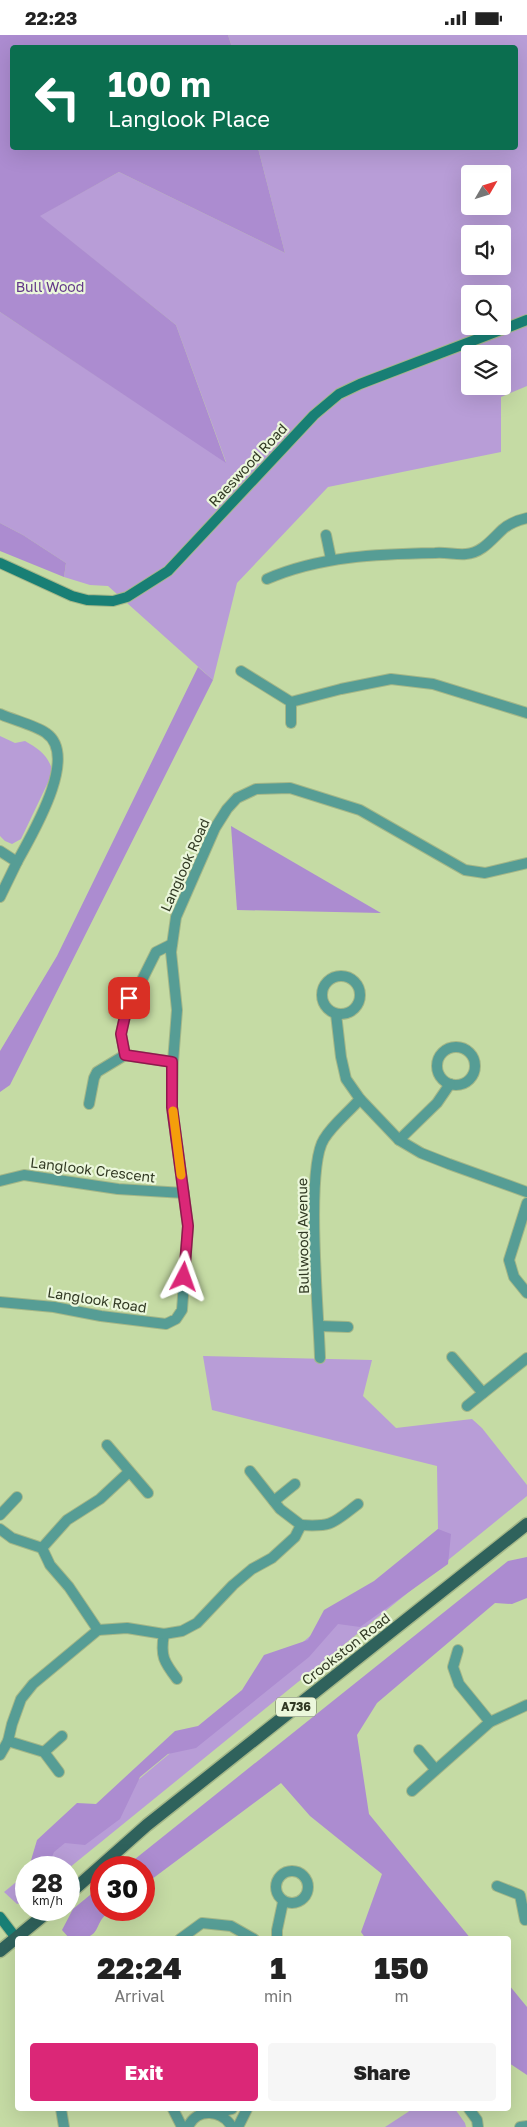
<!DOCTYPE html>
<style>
body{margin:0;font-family:"Golos Text",sans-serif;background:#f6f6f6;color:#222;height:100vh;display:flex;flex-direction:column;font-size:19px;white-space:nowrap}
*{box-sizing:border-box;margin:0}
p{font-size:16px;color:#767676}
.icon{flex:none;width:28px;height:28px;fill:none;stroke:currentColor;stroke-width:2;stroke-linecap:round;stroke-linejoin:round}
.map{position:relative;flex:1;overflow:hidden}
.sheet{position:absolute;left:15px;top:1901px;width:496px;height:175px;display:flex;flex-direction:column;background:#fff;border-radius:5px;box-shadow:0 5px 20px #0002}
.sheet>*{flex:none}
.hud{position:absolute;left:10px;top:10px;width:508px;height:105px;border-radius:5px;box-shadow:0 5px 20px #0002;background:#0b6e4f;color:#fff;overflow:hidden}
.needle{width:32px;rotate:51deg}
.fabs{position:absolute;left:461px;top:130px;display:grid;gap:10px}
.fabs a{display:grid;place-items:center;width:50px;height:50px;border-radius:5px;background:#fff;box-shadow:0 5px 20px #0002;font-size:25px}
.speed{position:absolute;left:15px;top:1821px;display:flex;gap:10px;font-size:25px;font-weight:700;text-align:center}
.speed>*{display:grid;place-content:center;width:65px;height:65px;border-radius:50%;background:#fff;box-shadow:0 5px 20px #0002;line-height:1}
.speed small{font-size:12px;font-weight:400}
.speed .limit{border:8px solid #d22;background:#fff;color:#111}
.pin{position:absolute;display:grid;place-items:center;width:42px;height:42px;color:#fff;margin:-21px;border-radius:10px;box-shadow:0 2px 8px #0006}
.me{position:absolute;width:55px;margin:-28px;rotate:4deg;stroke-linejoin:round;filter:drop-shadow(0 0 4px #0008)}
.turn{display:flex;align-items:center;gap:18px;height:105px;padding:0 15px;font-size:22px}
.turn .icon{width:65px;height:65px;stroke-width:2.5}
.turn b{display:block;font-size:35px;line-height:42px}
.eta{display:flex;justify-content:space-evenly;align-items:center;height:85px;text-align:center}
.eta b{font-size:30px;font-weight:800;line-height:35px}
.cta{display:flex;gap:10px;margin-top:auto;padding:10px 15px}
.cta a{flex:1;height:58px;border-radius:5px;background:#db2777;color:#fff;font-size:20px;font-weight:800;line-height:58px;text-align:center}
.cta a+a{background:#f6f6f6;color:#222}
.status{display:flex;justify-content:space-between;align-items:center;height:35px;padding:0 25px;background:#fff;direction:ltr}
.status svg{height:14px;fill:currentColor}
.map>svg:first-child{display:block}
</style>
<div class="status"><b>22:23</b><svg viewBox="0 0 49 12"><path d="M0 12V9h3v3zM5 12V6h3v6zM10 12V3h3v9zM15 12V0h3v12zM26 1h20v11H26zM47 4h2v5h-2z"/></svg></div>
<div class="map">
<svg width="527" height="2092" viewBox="0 0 527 2092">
<rect width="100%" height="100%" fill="#c5dba4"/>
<g fill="#b89dd7" fill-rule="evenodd">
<path d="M228 0H527V351L501 362V417L328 452 237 548 213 645 108 551 90 550 64 542 66 528 23 500 0 488V277L226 427 176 290 39 181 119 137 285 218 258 113 515 112V12H232ZM470 139H502V171H470ZM470 199H502V231H470ZM470 259H502V291H470ZM470 319H502V351H470Z"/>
<path d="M0 701 15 708 25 706C39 714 48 720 53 737L21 804 12 809 5 806 0 801Z"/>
<path d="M203 1321 372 1325 363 1361 396 1393 472 1384 482 1393 527 1450V1461L69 1833 34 1832 438 1494 437 1431 212 1375Z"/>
<path d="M26 1839V1866L17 1869 4 1857Z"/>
<path d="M411 2074H455L465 2088 466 2092H385L408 2077Z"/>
</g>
<g fill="#ac8cd0">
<path d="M0 0H228L232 12H12V112L258 113 285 218 119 137 40 181 176 290 226 428 0 277Z"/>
<path d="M0 488 23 500 66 528 64 542 0 516Z"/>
<path d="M198 632 213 645 10 1050 0 1057V1016L57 921Z"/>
<path d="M231 791 381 878 237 875Z"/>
<path d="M438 1494 451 1499 448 1529 360 1592 338 1589 309 1622 196 1713 168 1719 140 1742 120 1784 85 1810 65 1808 54 1817 48 1832H29L37 1805 77 1768 96 1769 175 1696 198 1691 242 1655 264 1620 308 1605 324 1575 374 1546Z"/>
<path d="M527 1522V1563L512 1569 495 1568 377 1668 357 1700 369 1779 471 1904H366L361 1897 382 1839 310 1781 281 1748 144 1850V1832H125L508 1526Z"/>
<path d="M101 1851V1875H111C90 1890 106 1904 70 1904L62 1895 73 1874Z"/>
<path d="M509 1950 527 1972V2040L509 2028Z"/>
</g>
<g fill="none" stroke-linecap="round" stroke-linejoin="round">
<defs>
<g id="street">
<path d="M326 500 331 524"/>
<path d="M267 544C320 521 378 519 435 518 446 517 456 520 466 519 482 518 492 504 503 494 510 488 518 485 527 483"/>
<path d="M241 636 291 667 341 654 391 644 433 649 527 678"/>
<path d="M0 679C13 685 35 690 46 698 80 721 31 801 17 827"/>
<path d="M291 688V667"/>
<path d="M0 816 17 827 0 862"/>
<circle cx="341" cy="960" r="19"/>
<path d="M140 949 156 917 172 909"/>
<path d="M336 979 341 1022 346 1044 360 1064 399 1105 421 1118 449 1129 527 1157"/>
<circle cx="456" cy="1031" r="19"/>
<path d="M125 1020 121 999 129 963"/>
<path d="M89 1069 94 1043 97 1037 125 1020 173 1027"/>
<path d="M399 1105 437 1068 450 1049"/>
<path d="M0 1146 24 1140 118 1154 184 1158"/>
<path d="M527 1168 509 1225 514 1242 527 1258"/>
<path d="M0 1267 54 1272 101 1281 166 1289 176 1284 182 1275 188 1191 172 1072 173 1027 177 975 171 917 176 882 215 793 227 774 237 763 256 754 290 753 360 775 465 835 485 838 527 828"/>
<path d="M319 1291 348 1292"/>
<path d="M452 1322 483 1358"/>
<path d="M320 1323C319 1281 305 1133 324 1104 333 1089 349 1077 360 1064"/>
<path d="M467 1371 527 1323"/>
<path d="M107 1410 148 1458"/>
<path d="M274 1466 295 1449"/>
<path d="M0 1480 17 1462"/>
<path d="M301 1490C333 1492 333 1488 358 1469"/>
<path d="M0 1494 12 1503 42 1513"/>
<path d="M98 1595 69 1552 50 1530 42 1513 67 1485 100 1464 129 1437"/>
<path d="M164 1599C160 1621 164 1627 177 1644"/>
<path d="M458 1615 453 1632 459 1649 490 1687"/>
<path d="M8 1706 44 1717 59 1737"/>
<path d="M419 1715 435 1734"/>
<path d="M44 1717 62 1701"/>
<path d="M0 1720 8 1706 12 1689 21 1664 33 1649 98 1595 127 1593 164 1599 182 1596 197 1588 233 1550 252 1534 272 1523 295 1502 301 1490 280 1474 250 1436"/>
<path d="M412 1756 490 1687 527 1670"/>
<circle cx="292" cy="1852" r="16"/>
<path d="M497 1851 520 1860 525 1885"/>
<path d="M180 1904 202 1888 231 1891 254 1904"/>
<path d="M277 1904V1895L283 1867"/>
<path d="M61 2074 64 2092"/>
<path d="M173 2074 182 2092"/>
<path d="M469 2074 477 2085 478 2092"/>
<path d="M216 2078 232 2074"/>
<path d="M188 2092C197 2072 222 2075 232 2092"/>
<path d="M238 2092 247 2074"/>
<path d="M520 2092 527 2091"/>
</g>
<g id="secondary">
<path d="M0 528 72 561 87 565 113 566 127 562 168 536 314 380 339 359 360 349 527 285"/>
<path d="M0 1882 16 1903"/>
</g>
<g id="primary">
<path d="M69 1859 147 1790 527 1489"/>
<path d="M0 1916 50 1875"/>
</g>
</defs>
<use href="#street" stroke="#a4b788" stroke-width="12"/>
<use href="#secondary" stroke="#a4b788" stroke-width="12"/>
<use href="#primary" stroke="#a4b788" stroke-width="15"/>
<use href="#street" stroke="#569d95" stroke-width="10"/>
<use href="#secondary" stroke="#187f75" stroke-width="10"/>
<use href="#primary" stroke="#2f625c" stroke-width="12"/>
</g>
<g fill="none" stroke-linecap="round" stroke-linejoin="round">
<defs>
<path id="route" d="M129 963 121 999 125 1020 172 1027V1072L188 1191 184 1242"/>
</defs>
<use href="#route" stroke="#8e194d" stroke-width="12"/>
<use href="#route" stroke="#db2777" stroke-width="9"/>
<path stroke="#f59e0b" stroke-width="9" d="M173 1076 181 1140"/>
</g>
<g text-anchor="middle" stroke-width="4.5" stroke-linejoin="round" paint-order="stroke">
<rect fill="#ebf7db" stroke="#69725a" stroke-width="1" x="276" y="1662.5" width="40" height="19" rx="4"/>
<g font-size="12" font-weight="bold" fill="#313923">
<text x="296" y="1676">A736</text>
</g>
<g font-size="14" fill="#633889" stroke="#ebf7db">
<text x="50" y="257">Bull Wood</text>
</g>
<g font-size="14" fill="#313923" stroke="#ebf7db">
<text transform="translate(248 430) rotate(-47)" y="5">Raeswood Road</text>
<text transform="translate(185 830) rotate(-66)" y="5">Langlook Road</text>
<text transform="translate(93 1135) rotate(7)" y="5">Langlook Crescent</text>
<text transform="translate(303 1201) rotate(-91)" y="5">Bullwood Avenue</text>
<text transform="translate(97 1265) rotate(9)" y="5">Langlook Road</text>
<text transform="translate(346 1614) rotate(-38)" y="5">Crookston Road</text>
</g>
</g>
</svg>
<div class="fabs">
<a><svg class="needle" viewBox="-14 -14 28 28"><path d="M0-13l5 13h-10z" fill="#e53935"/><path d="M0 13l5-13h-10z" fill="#767676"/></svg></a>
<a><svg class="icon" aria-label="sound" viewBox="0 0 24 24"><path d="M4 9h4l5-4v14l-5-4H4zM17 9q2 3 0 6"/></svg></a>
<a><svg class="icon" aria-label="search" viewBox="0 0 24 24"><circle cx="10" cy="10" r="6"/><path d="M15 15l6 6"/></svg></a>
<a><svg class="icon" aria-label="layers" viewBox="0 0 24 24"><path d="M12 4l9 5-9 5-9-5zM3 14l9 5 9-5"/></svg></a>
</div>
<div class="speed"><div>28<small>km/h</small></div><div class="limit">30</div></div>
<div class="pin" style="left:129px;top:963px;background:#d93025"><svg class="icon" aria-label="arrive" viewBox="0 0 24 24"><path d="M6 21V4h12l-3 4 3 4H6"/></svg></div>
<svg class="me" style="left:184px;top:1242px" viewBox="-20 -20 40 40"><path d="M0-17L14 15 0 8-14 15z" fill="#db2777" stroke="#fff" stroke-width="4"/></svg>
<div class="hud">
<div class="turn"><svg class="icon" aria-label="left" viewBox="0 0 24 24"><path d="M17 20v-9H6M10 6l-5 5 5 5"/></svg><div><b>100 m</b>Langlook Place</div></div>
</div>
<section class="sheet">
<div class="eta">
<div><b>22:24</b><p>Arrival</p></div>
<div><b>1</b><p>min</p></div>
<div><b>150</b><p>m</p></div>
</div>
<div class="cta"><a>Exit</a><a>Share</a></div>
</section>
</div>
